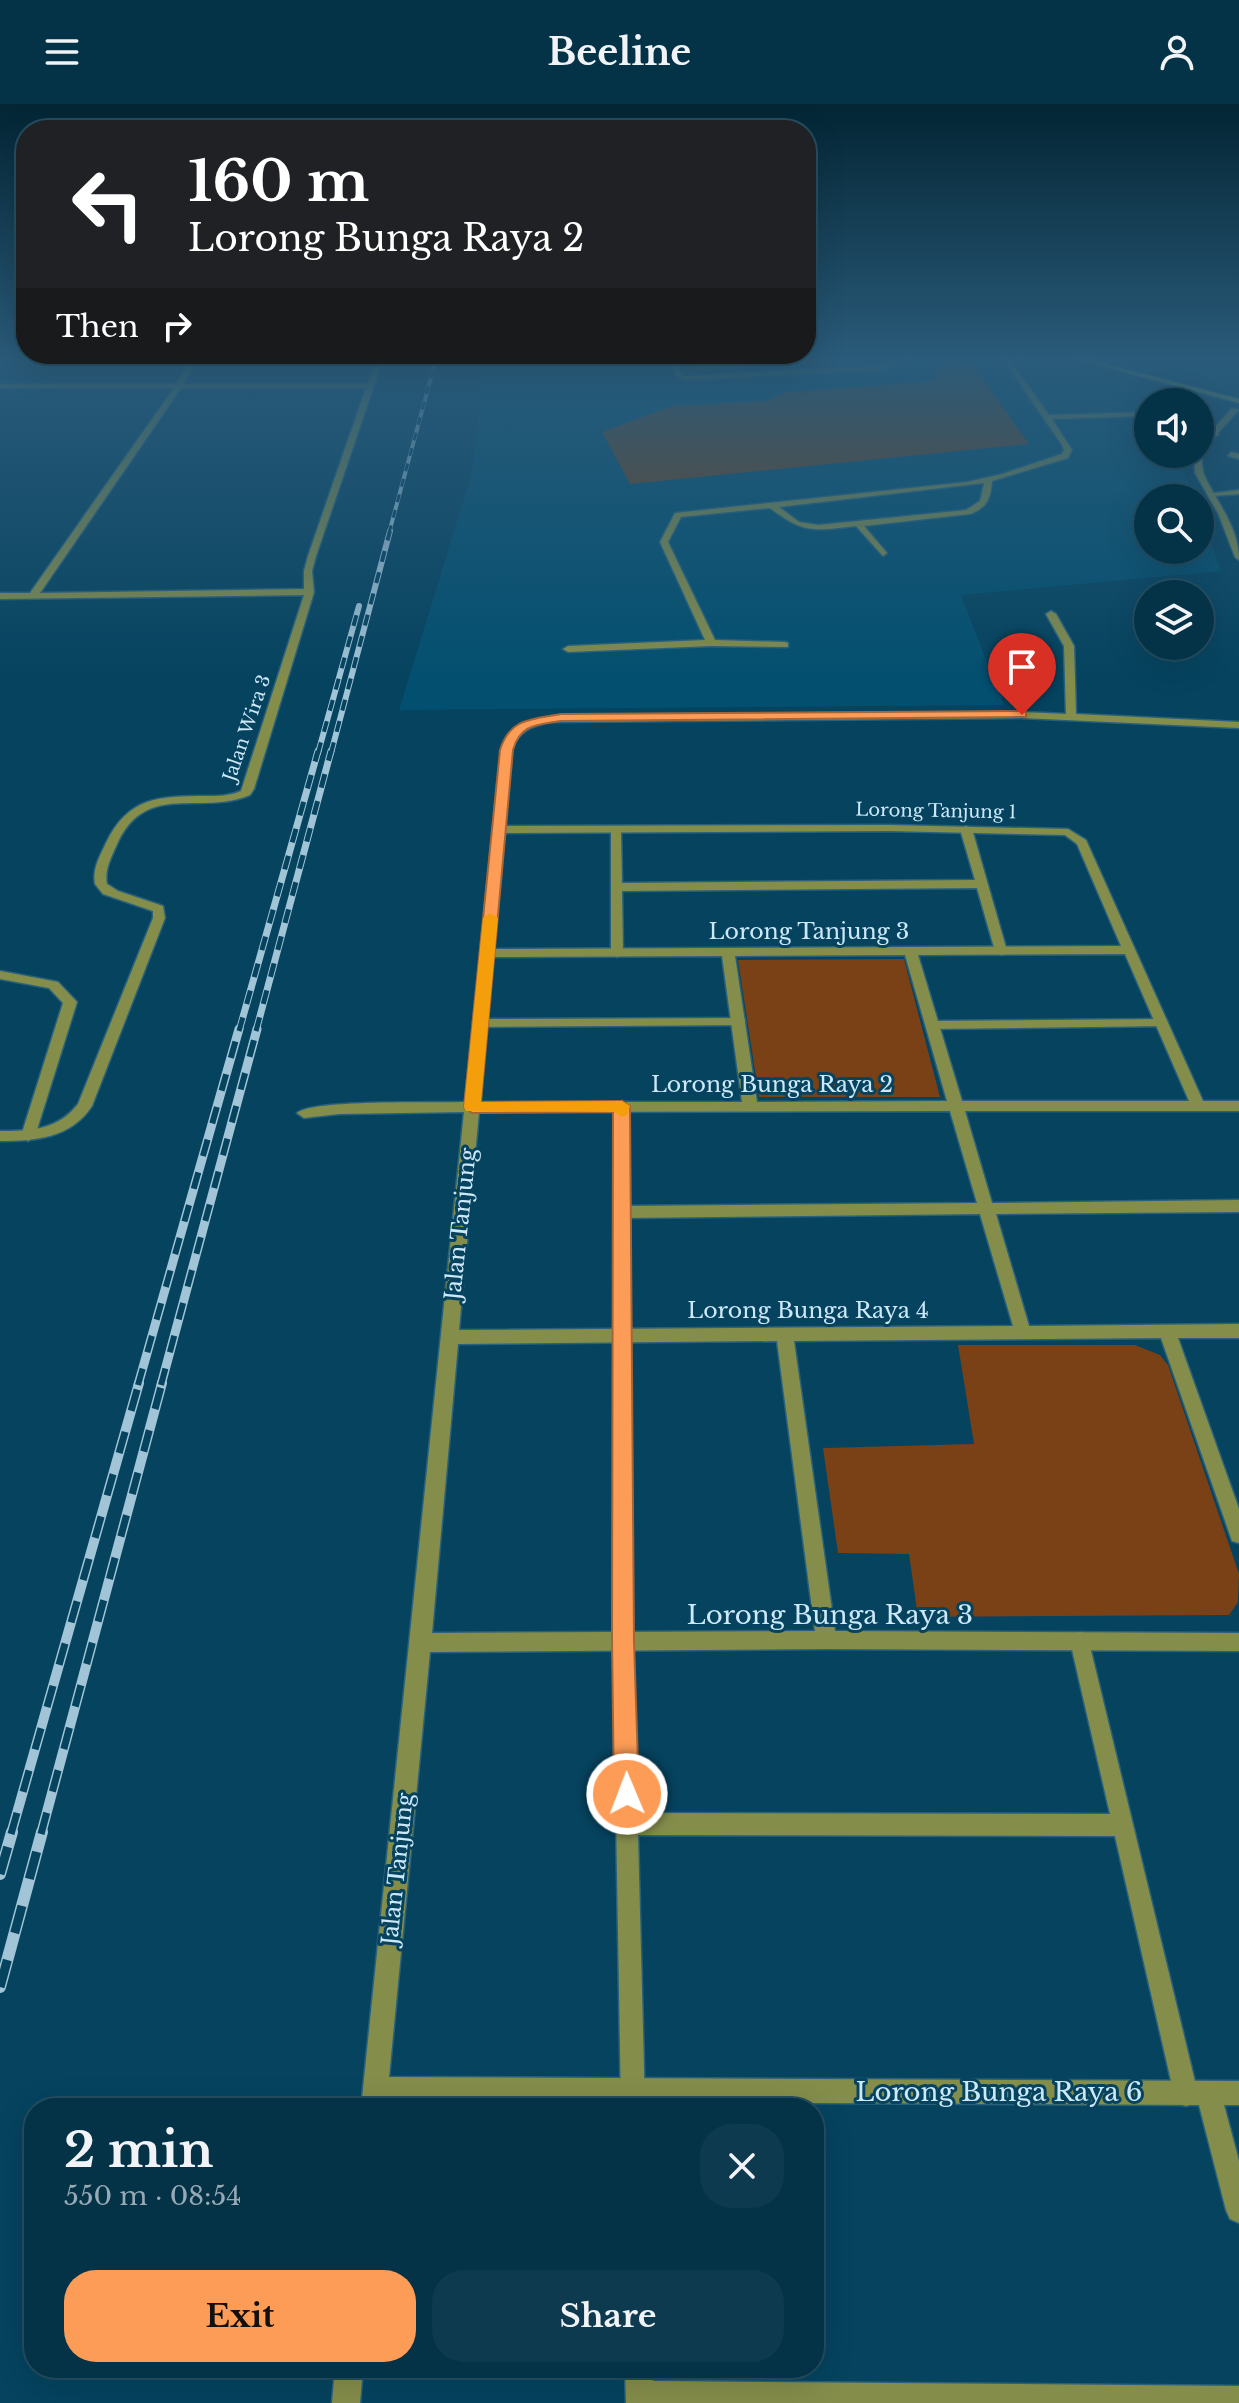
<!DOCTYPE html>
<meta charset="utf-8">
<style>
body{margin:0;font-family:"Libre Baskerville",serif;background:#0d3a4e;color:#f1f3f6;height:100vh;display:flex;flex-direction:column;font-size:30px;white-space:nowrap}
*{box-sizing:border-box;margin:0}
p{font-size:26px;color:#97aab4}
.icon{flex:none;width:44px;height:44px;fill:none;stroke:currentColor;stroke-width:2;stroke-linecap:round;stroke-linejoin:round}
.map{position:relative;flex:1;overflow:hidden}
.side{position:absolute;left:24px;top:1994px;width:800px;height:280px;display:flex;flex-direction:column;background:#043247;border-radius:32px;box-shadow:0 8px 32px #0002,0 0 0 2px #254d60}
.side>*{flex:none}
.banner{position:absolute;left:16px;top:16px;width:800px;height:244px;border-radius:32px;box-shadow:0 8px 32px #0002,0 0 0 2px #254d60;background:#202124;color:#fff;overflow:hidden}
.tools{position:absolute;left:1134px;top:284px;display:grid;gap:16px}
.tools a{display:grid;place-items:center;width:80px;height:80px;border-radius:50%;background:#043247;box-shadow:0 8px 32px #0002,0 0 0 2px #254d60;font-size:40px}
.pin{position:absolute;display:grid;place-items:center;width:68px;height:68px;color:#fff;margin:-82px -34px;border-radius:50% 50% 50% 0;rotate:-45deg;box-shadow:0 0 8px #0007}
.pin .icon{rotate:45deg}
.me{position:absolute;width:88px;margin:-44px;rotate:359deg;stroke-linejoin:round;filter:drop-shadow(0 0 6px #0008)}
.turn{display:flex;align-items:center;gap:28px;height:168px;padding:0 40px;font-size:36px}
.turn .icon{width:104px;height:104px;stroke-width:2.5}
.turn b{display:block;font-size:56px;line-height:68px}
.then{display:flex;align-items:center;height:76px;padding:0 40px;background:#0003;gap:16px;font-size:30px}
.round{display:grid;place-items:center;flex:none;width:84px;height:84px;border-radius:32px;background:#0d3a4e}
.summary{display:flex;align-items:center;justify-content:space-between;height:136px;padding:0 40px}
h1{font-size:48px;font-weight:700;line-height:60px}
.cta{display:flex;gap:16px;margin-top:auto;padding:16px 40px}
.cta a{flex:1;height:92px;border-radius:32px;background:#fd9c56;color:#111;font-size:32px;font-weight:700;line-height:92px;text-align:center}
.cta a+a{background:#0d3a4e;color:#f1f3f6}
header{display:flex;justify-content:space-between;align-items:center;height:104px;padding:0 40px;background:#043247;font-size:36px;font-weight:700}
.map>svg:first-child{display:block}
</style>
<header><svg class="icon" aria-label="menu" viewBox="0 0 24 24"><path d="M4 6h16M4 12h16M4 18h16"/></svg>Beeline<svg class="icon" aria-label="person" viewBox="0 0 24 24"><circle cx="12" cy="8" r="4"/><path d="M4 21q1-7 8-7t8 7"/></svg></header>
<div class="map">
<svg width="1239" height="2299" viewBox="0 0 1239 2299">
<rect width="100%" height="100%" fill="#05435f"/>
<path fill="#034f6f" d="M486 255H1035L1192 298H1148V350H1184L1180 360 1195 394H1148V446H1200V407L1221 467 961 491 1004 601 399 606 471 372Z"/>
<g fill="#794115">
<path d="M685 255H891L690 267Z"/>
<path d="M942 255H969L1029 340 630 380 602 328 672 302 766 297 787 288 932 277Z"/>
<path d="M904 855 940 993H759L738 856Z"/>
<path d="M958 1241H1135L1160 1251 1168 1261 1239 1470 1238 1498 1229 1511 918 1513 909 1450 838 1449 823 1344 974 1340Z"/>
</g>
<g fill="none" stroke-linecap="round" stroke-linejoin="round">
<defs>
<g id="service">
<path d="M668 255H674L682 271 688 272 876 262 907 255 901 261 876 266 688 276 677 273Z"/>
<path d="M1003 255H1009L1049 311 1148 308V312L1052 315 1072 346 1068 354 992 377C991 394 987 404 970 410L864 422 887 449 883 452 856 422C814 427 804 430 770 404L681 413 668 438 715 536 785 538 788 539V543L711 542 568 548 563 545 568 542 705 536 660 438 675 409 967 378 1002 370 1062 350 1064 346 1062 341ZM984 379 980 397 966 406 818 421 799 418 779 403Z"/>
<path d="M1200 321 1218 329 1219 331 1212 333 1200 326Z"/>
<path d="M1231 348 1239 350V355L1228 352Z"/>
<path d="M1239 386V390L1211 392 1207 390Z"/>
<path d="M966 722 972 725 1007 847 1006 850 1001 851 995 847 977 784 622 787 623 849 617 853 611 849V724L621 726 622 779 975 776 960 725Z"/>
<path d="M0 867 58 878 77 898 35 1032 28 1037 21 1032 63 899 49 884 0 875Z"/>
<path d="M740 914 745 915V921L480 923 473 919 480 915Z"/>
<path d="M1162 915 1167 916V922L933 925 926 921 933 917Z"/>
<path d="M622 997 629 1002 633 1537 638 1709 1110 1710 1070 1537 1073 1530 1080 1528 1087 1530 1198 1990 1195 1999 1186 2002 1177 1999 1174 1990 1115 1732 638 1731 645 2004H621L613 1537 615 1002Z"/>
<path d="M625 2264H653V2277L1239 2282V2299H626Z"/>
</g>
<g id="minor">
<path d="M191 255H254L241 260 196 257 183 280H368L377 255H383L316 452 312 467 314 488 254 685 250 691C201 712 147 677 118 738 112 752 104 765 107 780L118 787 163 802 165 814 92 1002C71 1034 36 1037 0 1037V1027C31 1027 58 1026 78 1000L153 814V807L103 790 95 780C92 765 100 752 106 739 128 693 159 692 205 692 218 692 229 692 241 687L304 491 0 495V489H30L174 284H0V280H176ZM181 284H366L308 452 304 467V485L40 489Z"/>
<path d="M1051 507 1056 510 1074 542 1076 610 1239 618V624L1022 614 552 618C532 621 519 627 511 646L504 722 890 721 1068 725 1086 736 1203 997H1239V1007H965L992 1099 1239 1096V1108L996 1110 1029 1222 1239 1220V1234H1178L1239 1405V1439L1232 1437 1230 1431 1161 1234 794 1237 835 1527 1239 1529V1547L826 1545 430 1548 389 1973 1239 1977V2001H1224L1239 2057V2119L1230 2115 1226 2106 1199 2001 386 1997 385 2004H361L464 1008 339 1010 304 1014 297 1009C312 995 437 999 465 998L501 646C513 619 533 614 561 611L1022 608 1066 610 1064 542 1046 510ZM890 727 1065 731 1077 740 1121 842 493 845 504 729ZM1125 850 1189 997H962L918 851ZM905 851 947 997 757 998 735 852ZM722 852 742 998H480L493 853ZM950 1007 977 1099 622 1102 614 1108 622 1114 980 1110 1013 1222 459 1226 479 1008ZM777 1237 815 1527 432 1529 458 1240Z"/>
<path d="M335 2264H363L360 2299H332Z"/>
</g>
<path id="tertiary" d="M1232 304 1239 306 1200 348C1203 356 1201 365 1205 373 1218 400 1239 424 1239 456L1235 453 1218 409 1195 369 1194 350H1200V341Z"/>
<path id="secondary" d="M1075 255H1087L1239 295V299Z"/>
</defs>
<use href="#service" stroke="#29617b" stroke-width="3"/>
<use href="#minor" stroke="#29617b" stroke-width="3"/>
<use href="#tertiary" stroke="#29617b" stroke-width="3"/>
<use href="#secondary" stroke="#29617b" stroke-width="3"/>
<use href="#service" fill="#858d4b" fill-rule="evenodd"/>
<use href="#minor" fill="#858d4b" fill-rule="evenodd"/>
<use href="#tertiary" fill="#858d4b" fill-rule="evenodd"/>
<use href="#secondary" fill="#adb94a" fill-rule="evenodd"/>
<defs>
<path id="rail-far5" d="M389 429 436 255"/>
<g id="rail-far4">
<path d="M318 649 359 502"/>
<path d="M331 649 390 427"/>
</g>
<g id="rail-far3">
<path d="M239 927 318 647"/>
<path d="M256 927 331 647"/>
</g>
<g id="rail-far2">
<path d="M138 1281 239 925"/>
<path d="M161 1281 257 925"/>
</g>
<g id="rail-far1">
<path d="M11 1730 139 1279"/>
<path d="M41 1730 162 1279"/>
</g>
<g id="rail">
<path d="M0 1770 12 1728"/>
<path d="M0 1883 42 1728"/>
</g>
</defs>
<use href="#rail-far5" stroke="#a1c4d7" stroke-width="4"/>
<use href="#rail-far4" stroke="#a1c4d7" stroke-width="6"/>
<use href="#rail-far3" stroke="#a1c4d7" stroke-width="7"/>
<use href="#rail-far2" stroke="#a1c4d7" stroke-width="9"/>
<use href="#rail-far1" stroke="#a1c4d7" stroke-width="10"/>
<use href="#rail" stroke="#a1c4d7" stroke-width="12"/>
<use href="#rail-far5" stroke="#05435f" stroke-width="3" stroke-dasharray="8" stroke-linecap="butt"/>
<use href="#rail-far4" stroke="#05435f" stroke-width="4" stroke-dasharray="11" stroke-linecap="butt"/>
<use href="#rail-far3" stroke="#05435f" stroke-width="5" stroke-dasharray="14" stroke-linecap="butt"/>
<use href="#rail-far2" stroke="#05435f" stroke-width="6" stroke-dasharray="17" stroke-linecap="butt"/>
<use href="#rail-far1" stroke="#05435f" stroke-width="7" stroke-dasharray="22" stroke-linecap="butt"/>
<use href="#rail" stroke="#05435f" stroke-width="9" stroke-dasharray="28" stroke-linecap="butt"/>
</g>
<linearGradient id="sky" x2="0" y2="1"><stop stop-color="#032534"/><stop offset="0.44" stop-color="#2a5b7a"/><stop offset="1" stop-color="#2a5b7a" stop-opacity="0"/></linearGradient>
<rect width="1239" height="577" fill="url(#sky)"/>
<path fill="#fd9c56" stroke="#a46538" stroke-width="2" d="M1022 607 1026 608V613L561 617C537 621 520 620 513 646L481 998 622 997 630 1002 634 1537 639 1690 635 1698 627 1702 618 1698 614 1690 612 1537 613 1008 472 1009 464 1003 500 646C510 614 532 615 561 610Z"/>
<path fill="#f59e0b" d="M490 809 498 814 481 998 622 997 630 1002 627 1011 622 1013 614 1008 466 1007 464 1003 483 814Z"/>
<g text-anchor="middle" stroke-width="6" stroke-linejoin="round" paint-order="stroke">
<g font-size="18" fill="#cde8f9" stroke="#05435f">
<text transform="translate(247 624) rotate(-71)" y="6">Jalan Wira 3</text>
<text transform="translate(936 707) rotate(1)" y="6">Lorong Tanjung 1</text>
</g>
<g font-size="22" fill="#cde8f9" stroke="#05435f">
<text x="809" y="835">Lorong Tanjung 3</text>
<text x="772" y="988">Lorong Bunga Raya 2</text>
<text transform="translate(460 1120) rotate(-84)" y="8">Jalan Tanjung</text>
<text x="808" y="1214">Lorong Bunga Raya 4</text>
<text transform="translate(397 1765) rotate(-84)" y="8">Jalan Tanjung</text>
</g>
<g font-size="26" fill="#cde8f9" stroke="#05435f">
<text x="830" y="1520">Lorong Bunga Raya 3</text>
<text x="999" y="1997">Lorong Bunga Raya 6</text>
</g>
</g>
</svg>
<div class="tools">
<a><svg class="icon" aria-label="sound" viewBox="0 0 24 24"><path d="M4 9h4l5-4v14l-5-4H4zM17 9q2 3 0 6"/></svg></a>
<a><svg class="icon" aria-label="search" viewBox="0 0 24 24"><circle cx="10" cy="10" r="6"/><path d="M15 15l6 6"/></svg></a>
<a><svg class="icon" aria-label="layers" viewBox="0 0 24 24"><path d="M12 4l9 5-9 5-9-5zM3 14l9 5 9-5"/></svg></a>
</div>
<div class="pin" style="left:1022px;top:611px;background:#d93025"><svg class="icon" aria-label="arrive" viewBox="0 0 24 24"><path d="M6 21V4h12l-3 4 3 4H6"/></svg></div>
<svg class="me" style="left:627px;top:1690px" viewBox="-20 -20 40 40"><circle r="17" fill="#fd9c56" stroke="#fff" stroke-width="3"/><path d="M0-11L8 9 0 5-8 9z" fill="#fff"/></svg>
<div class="banner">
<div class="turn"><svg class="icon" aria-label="left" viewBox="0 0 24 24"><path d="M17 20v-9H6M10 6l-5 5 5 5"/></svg><div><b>160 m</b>Lorong Bunga Raya 2</div></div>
<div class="then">Then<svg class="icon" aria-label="right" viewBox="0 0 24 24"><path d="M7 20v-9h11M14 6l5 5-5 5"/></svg></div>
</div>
<section class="side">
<div class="summary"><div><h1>2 min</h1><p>550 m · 08:54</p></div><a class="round"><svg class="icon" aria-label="close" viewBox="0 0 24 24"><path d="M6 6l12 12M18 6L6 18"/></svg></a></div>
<div class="cta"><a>Exit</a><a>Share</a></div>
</section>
</div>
